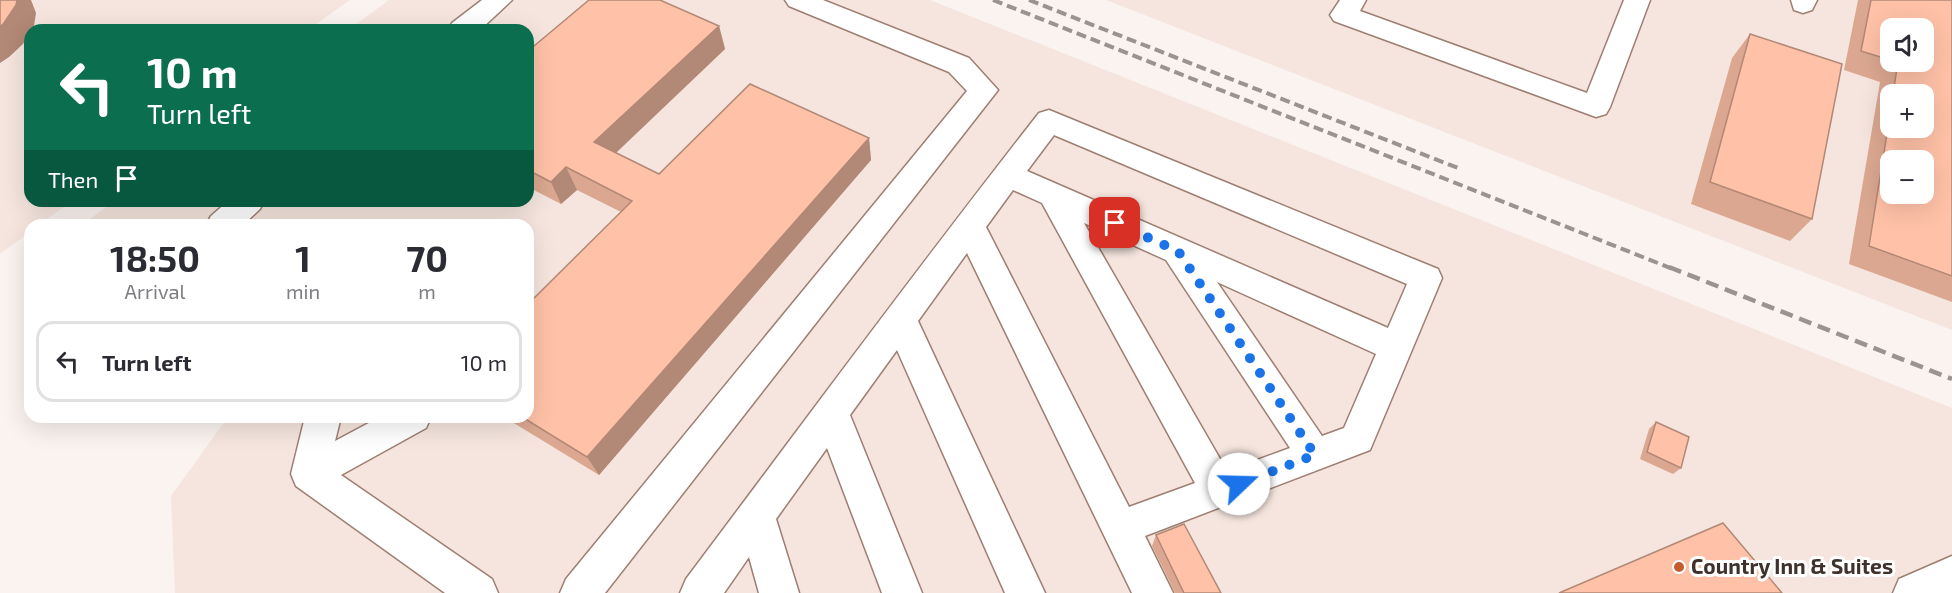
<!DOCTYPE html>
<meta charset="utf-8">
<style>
body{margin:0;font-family:"Exo 2",sans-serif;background:#f2f2f3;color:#2b2b33;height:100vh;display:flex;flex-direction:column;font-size:22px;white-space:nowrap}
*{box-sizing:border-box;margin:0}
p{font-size:20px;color:#7c7c81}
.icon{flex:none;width:33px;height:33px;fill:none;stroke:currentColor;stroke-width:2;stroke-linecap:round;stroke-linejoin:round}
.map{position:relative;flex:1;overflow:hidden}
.details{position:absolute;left:24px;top:219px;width:510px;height:204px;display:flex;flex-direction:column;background:#fff;border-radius:18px;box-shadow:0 6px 24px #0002}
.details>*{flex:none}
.top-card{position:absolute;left:24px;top:24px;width:510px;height:183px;border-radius:18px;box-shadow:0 6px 24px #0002;background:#0b6e4f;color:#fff;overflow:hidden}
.fabs{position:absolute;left:1880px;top:18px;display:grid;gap:12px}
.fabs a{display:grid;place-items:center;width:54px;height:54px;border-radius:12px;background:#fff;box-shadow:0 6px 24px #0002;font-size:30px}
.pin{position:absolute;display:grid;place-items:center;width:51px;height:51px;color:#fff;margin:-26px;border-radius:12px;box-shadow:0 3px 9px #0006}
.me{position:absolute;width:66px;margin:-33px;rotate:69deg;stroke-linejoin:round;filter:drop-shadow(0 0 4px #0008)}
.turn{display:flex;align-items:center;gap:21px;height:126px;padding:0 24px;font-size:27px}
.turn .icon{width:78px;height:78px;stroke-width:2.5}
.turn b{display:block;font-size:42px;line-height:51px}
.then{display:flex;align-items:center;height:57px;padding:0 24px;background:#0003;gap:12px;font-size:22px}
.eta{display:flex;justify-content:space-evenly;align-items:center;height:102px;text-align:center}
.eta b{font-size:36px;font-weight:700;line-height:42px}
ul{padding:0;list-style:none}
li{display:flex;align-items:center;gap:18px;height:81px;margin:0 12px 9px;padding:0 12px;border:3px solid #e1e1e2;border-radius:18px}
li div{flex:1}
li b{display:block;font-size:22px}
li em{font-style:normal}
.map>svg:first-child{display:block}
</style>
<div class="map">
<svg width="1952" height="593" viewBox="0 0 1952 593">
<rect width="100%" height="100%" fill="#faf3f0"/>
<g fill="#f5e5de" fill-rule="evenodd">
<path d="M0 0H350L308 30H30V201H72L39 225H30V232L0 254Z"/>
<path d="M389 0H930L1952 408V593H175L171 496 228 417H528V225H82L114 201H528V30H348Z"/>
<path d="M1106 0H1952V330ZM1890 28H1923V62H1890ZM1890 94H1923V128H1890ZM1890 160H1923V194H1890Z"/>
</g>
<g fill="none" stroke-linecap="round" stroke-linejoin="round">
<defs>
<g id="minor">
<path d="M482 0H512L480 30H448L452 23Z"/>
<path d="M785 0H823L969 58 998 90 605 593H560L566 579 967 91 949 72 789 6Z"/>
<path d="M1340 0H1366L1360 11 1587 93 1624 0H1650L1610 107 1606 114 1596 117 1334 21 1330 15Z"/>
<path d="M1791 0H1817L1812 10 1803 13 1794 10Z"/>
<path d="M1049 110 1438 269 1442 278 1370 450 1145 536 1173 593H1132L967 253 918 321 1045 593H1005L897 350 850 415 922 593H882L827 448 776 519 799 593H759L749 557 724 593H680L686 579C803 423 918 267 1039 113ZM1054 135 1407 284 1388 328 1027 171ZM1013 190 1042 203 1195 483 1129 507 986 227ZM1084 223 1166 260 1290 448 1227 471ZM1217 282 1376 354 1344 428 1322 436Z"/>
<path d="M228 201H264L260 209 243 225H206L211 216Z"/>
<path d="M305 417H341L335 441 380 417H431L426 428 341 475 492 579 498 593H445L296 486 291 474Z"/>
<path d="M1952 556V593H1893L1899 579Z"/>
</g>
</defs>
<use href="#minor" stroke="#9d7f72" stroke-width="3"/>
<use href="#minor" fill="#fff" fill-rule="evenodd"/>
<g stroke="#9c928e" stroke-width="4" stroke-dasharray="10 5" stroke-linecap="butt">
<path d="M993 0 1673 269"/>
<path d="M1029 0 1458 168"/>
</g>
<path stroke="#9c928e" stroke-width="4.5" stroke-dasharray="13 7" stroke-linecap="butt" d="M1669 267 1952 379"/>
</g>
<g fill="#dba790" fill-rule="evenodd">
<path d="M1858 0H1952V302L1849 264 1880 82 1844 70ZM1890 28 1923 62H1890ZM1890 94H1923L1890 128Z"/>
<path d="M719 26 725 49 616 153 659 174 869 138 871 160 599 475 504 417H528L621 212 577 190 561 204 528 187V51Z"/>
<path d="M1750 34 1812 219 1790 241 1691 204 1732 58Z"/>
<path d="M1656 422 1681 468 1673 474 1640 459 1649 429Z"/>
<path d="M1156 535 1221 593H1175L1152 546Z"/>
</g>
<g fill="#b28876">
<path d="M17 0H31L36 13 34 26 31 30H30V32L23 44 9 57 0 63V27Z"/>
<path d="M719 26 725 49 603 165 594 142Z"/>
<path d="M869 138 871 160 599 475 587 457Z"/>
<path d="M566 167 577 190 561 204 551 182Z"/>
</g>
<g fill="#ffc2a8" stroke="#b28876" stroke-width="1.5" fill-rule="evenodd">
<path d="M0 0H17L16 5 4 23 0 27Z"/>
<path d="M589 0H660L719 26 594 142 659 174 750 84 869 138 587 457 522 417H528V304L632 201 566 167 551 182 528 170V51Z"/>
<path d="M1871 0H1952V276L1869 246 1890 115V128H1923V94H1893L1898 62H1896H1923V28H1890V60L1861 51ZM1890 160H1923V194H1890Z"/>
<path d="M1750 34 1842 64 1812 219 1710 182Z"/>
<path d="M1656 422 1689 437 1681 468 1647 452Z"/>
<path d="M1723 523 1782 593H1559Z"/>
<path d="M1184 524 1221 593H1184L1156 535Z"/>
</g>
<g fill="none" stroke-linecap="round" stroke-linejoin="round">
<path stroke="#1a73e8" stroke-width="10" stroke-dasharray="0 18" d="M1115 223 1178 251 1315 455 1239 484"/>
</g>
<circle fill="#c25d2c" stroke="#fff" stroke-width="2" cx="1679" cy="567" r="6"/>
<g text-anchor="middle" stroke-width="6" stroke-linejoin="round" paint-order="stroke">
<g font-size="21" font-weight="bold" fill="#3f322d" stroke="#fff" text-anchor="start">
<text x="1691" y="574">Country Inn &amp; Suites</text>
</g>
</g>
</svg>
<div class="fabs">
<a><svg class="icon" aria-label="sound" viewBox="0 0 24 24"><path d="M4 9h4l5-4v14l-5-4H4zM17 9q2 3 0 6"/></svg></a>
<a>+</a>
<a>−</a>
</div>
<div class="pin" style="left:1115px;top:223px;background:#d93025"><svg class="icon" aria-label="arrive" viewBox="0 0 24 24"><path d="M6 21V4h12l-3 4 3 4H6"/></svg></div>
<svg class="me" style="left:1239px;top:484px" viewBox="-20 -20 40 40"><circle r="19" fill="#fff"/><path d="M0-13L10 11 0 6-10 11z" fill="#1a73e8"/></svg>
<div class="top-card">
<div class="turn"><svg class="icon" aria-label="left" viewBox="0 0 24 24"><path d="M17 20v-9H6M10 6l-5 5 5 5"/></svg><div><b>10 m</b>Turn left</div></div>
<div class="then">Then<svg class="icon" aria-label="arrive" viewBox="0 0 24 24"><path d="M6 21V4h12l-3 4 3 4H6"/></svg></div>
</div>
<section class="details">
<div class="eta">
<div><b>18:50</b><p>Arrival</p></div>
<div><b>1</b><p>min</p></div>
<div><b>70</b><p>m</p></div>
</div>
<ul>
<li><svg class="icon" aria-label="left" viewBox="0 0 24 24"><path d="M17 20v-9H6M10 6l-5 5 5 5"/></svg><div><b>Turn left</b></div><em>10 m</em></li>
</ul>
</section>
</div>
